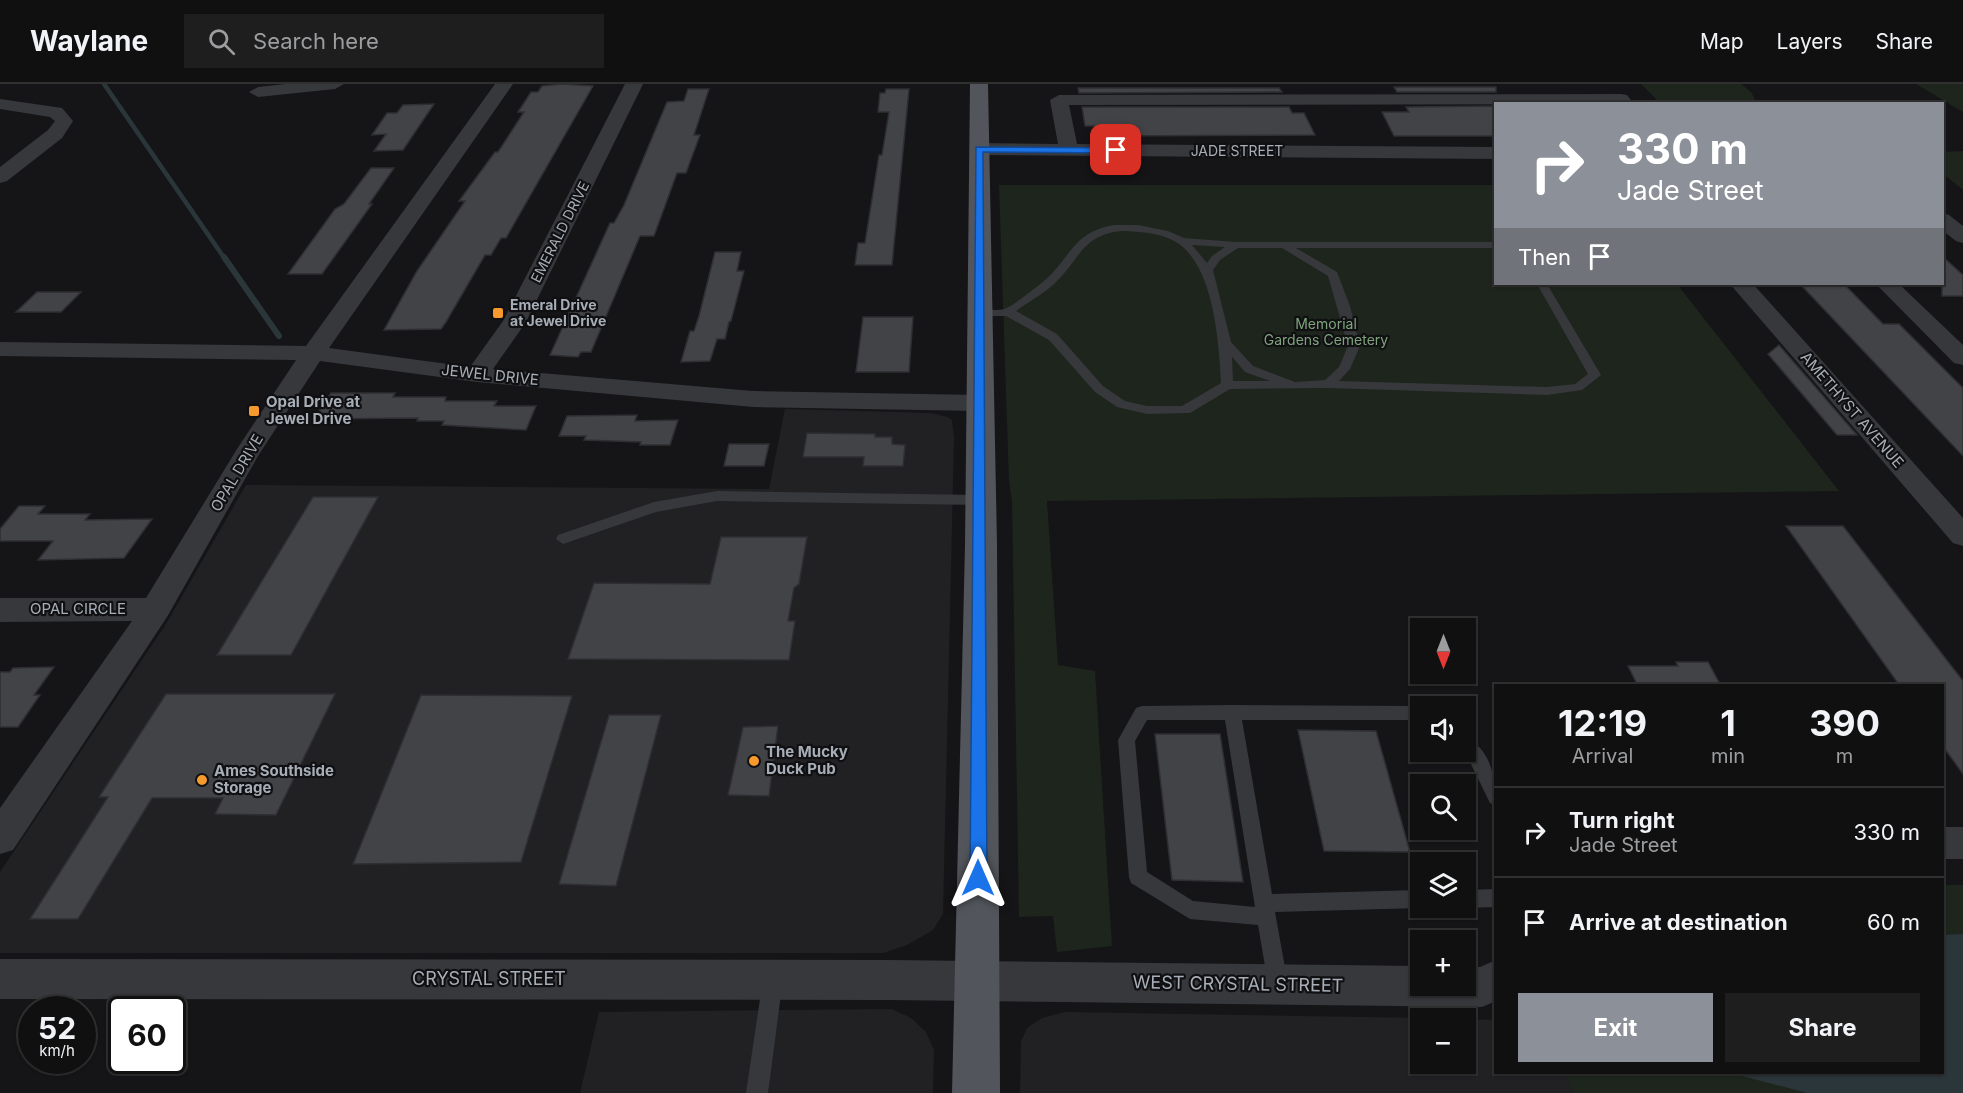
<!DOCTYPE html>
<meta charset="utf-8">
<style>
body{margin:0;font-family:Inter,sans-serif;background:#1e1e1f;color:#f1f3f6;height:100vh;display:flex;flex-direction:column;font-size:22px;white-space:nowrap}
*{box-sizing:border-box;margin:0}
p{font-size:20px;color:#9c9d9f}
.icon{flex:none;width:33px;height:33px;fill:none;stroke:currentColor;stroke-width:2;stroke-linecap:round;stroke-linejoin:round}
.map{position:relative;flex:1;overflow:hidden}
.details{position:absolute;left:1494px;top:600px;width:450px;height:390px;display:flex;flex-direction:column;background:#101011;border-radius:0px;box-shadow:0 2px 4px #0004,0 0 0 2px #303031}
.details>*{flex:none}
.banner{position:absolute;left:1494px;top:18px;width:450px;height:183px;border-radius:0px;box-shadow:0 2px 4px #0004,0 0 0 2px #303031;background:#8c9099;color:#fff;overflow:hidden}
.needle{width:39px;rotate:180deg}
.fabs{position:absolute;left:1410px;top:534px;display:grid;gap:12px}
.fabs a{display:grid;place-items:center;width:66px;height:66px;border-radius:0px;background:#101011;box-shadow:0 2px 4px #0004,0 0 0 2px #303031;font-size:30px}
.speed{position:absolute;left:18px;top:912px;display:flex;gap:12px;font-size:30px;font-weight:700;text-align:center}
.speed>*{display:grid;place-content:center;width:78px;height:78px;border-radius:50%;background:#101011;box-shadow:0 2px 4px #0004,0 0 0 2px #303031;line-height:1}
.speed small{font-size:15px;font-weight:400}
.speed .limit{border:3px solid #111;border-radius:9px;background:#fff;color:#111}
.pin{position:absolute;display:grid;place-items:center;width:51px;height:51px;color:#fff;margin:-26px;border-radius:12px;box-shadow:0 3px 9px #0006}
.me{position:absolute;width:66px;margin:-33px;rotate:0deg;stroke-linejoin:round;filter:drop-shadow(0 0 4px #0008)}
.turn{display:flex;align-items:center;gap:21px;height:126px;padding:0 24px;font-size:27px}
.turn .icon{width:78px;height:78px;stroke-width:2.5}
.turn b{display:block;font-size:42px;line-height:51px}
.then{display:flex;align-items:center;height:57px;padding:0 24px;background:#0003;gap:12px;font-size:22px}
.eta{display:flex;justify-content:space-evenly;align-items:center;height:102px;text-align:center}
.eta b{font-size:36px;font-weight:700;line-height:42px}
.primary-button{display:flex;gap:12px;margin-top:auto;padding:12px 24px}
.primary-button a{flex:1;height:69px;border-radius:0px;background:#8c9099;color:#fff;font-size:24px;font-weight:700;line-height:69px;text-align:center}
.primary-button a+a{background:#1e1e1f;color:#f1f3f6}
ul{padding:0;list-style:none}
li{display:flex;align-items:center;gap:18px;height:90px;padding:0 24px;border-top:2px solid #303031}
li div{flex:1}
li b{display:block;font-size:22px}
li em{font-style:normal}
header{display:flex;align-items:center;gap:36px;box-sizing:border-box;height:84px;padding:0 30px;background:#101011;border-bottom:2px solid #303031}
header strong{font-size:28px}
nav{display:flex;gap:33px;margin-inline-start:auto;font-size:21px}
.search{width:420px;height:54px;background:#1e1e1f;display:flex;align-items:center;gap:15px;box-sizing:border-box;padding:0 21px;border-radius:0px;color:#9c9d9f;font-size:22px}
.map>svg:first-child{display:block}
</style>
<header>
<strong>Waylane</strong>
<div class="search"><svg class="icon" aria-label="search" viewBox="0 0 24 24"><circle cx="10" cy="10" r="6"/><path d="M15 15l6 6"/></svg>Search here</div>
<nav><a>Map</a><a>Layers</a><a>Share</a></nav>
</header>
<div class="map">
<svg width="1963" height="1009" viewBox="0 0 1963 1009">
<rect width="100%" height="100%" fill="#151517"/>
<g fill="#212124">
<path d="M785 325 931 329 948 333 952 336 954 354 943 830 933 846 907 861 883 869H0V788L166 540 246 401 769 405Z"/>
<path d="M892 925 911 934 926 948 934 966 933 1009H580L599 928Z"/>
<path d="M1065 928 1425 934H1420V980H1466V935L1495 936 1496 988 1565 989 1573 1009H1020L1021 957 1027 944 1042 934Z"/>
</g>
<g fill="#1d251d">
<path d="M1641 0H1741L1751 8 1757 19H1660Z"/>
<path d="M1916 0H1963V28Z"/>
<path d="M1963 67V106L1942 89 1943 68Z"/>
<path d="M999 101H1495L1496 200H1677L1839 407 1047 417 1058 581 1095 587 1112 862 1057 868 1053 832 1019 833 1012 417 1009 397Z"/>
<path d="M1943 801H1963V1009H1573L1565 989 1942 988Z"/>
</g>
<path fill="#2b363b" d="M1963 850V1009H1807L1731 989 1942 988 1943 851Z"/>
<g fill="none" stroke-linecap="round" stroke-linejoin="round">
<path stroke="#2b363b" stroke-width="4.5" d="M104 0 225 175"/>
<path stroke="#2b363b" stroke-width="6" d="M224 173 279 252"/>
</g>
<g fill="#414347" stroke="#2f2f33" stroke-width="1.5">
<path d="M562 0 593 2 506 154H501L491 171H485L446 238 441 245 384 246 417 187 465 117H459L495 68H498L524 28H518L531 8H538L542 2Z"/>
<path d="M1394 3H1496V8H1397Z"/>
<path d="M1078 4H1279L1282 8 1079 9Z"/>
<path d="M688 5H709L694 51H700L686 89H677L654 152H640L591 268H581L578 273 550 271 610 139H614L624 121 667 18 684 17Z"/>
<path d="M886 5H909L892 181H855L858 159H865L879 71H882L889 28H878L880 9H885Z"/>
<path d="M434 20 403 66 374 67 386 50 372 51 387 29H397L403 21Z"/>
<path d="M1496 22V52H1394L1382 28H1409L1406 23Z"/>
<path d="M1082 23H1289L1292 29H1304L1315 51 1096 52 1094 42H1085Z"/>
<path d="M371 84H394L369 120H372L322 190H288L335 125 344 120Z"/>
<path d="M715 168H741L737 187H744L731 237 729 238 725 255H717L710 277 681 278 690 247H694L699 232Z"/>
<path d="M1942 172 1963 191V212H1942Z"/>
<path d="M1800 200H1844L1883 240H1899L1963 304V372Z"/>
<path d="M37 208H81L61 228H16Z"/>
<path d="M863 233H913L909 288H856Z"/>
<path d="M1779 261 1857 351H1837L1768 270Z"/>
<path d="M331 309H395L393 313H446L445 317H497L494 322H536L526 346 442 341 444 337H417L418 334 314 335Z"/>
<path d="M637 331 635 337 678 336 670 361H640L641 358 584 356 586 352H559L567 332Z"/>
<path d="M807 349 875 350V353H892V360L905 361 903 382H863L864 373H803Z"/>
<path d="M729 360H769L764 382H724Z"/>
<path d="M313 413H378L291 571H217Z"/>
<path d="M19 422H45L38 430H90L85 436 152 435 124 474 38 476 53 457H0V445Z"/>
<path d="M1786 442H1843L1963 597V690L1942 661V602H1900Z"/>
<path d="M721 453H807L799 500 794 504 788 537H795L789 576 568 575 594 499 710 500Z"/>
<path d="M1676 578H1708L1721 602H1638L1628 582H1678Z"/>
<path d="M54 583 34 611H40L18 643H0V588H10L13 584Z"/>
<path d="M166 610H335L276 731 215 730 223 714H152L78 835H30L108 713H99Z"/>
<path d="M421 611 572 612 521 778 353 780Z"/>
<path d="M609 631H661L616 802 559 800Z"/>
<path d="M778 642 769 712 728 711 743 643Z"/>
<path d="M1298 646 1376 647 1410 768 1324 767Z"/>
<path d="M1155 650H1220L1243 798 1172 796Z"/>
</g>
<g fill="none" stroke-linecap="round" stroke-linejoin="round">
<g fill="#36383c" fill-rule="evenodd">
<path d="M1113 141H1138L1168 147 1184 154 1236 158H1496V164H1296L1337 188 1350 222 1360 262 1350 285 1339 297 1547 303 1575 300 1588 290 1537 200H1547L1601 291 1582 306 1547 311 1328 304 1230 305 1190 329 1147 330 1117 323 1095 308 1049 256 1006 232H979L973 229C982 222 994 228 1004 225 1013 222 1031 207 1039 201 1070 178 1070 149 1113 141ZM1125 147C1143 148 1163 149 1179 160 1214 185 1219 259 1221 299L1182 322H1147L1125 317 1103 302 1057 250 1016 227C1028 218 1042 211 1054 200 1081 175 1082 149 1125 147ZM1192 161 1225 163 1212 172 1207 179ZM1238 164H1282L1328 192 1348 262 1339 283 1325 296 1295 298 1253 282 1231 258 1213 186 1220 176ZM1232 273 1245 288 1270 297H1233Z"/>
<path d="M717 407 980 411 987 416 980 421 717 417 656 428 563 460 556 455 558 451 654 418Z"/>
<path d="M1232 621 1414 622 1420 625V640L1411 636H1242L1272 810 1420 806V824L1275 828 1288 900 1285 907 1278 910 1271 907 1268 900 1258 841 1190 835 1131 799 1129 793 1118 656 1136 624 1142 622ZM1147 636H1225L1255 823 1193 817 1147 788 1135 657Z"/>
<path d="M1466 655C1492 664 1496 698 1496 722L1490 719 1467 672 1461 668H1466Z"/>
<path d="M1496 805V823L1466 824H1465L1466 806Z"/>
<path d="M773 885 780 888 783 895 768 1009H746L763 895 766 888Z"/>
</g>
<g fill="#36383c" fill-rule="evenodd">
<path d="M285 0H344L335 5 258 13 249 8 258 3Z"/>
<path d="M495 0H513L329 264 470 283 503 237 625 0H643L526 238 493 285 753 307 979 311 988 313 992 319 988 325 979 327 753 323 477 298 320 277 258 372 167 533 13 766 0 770V724L132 537 0 538V514H146L237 365 296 276 0 272V258L306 262Z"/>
<path d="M1621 10 1627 11 1634 20 1069 21 1077 60 1496 63V75L979 71 970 65 979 59 1058 60 1050 16 1059 11Z"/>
<path d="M0 15 62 24 73 37 62 54 7 97 0 99V83L48 46 55 37 50 33 0 25Z"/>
<path d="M1942 129 1949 131 1963 142V159L1956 157 1942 146Z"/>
<path d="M1730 200H1753L1963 434V462L1953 459Z"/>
<path d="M1876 200H1899L1963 261V281L1954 279Z"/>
<rect x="1942" y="743" width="21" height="32"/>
<path d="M0 875 888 876 1420 882V902H1466V883H1480L1496 876V917L1482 923 888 916 0 915Z"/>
</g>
<path fill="#52555b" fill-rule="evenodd" d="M970 0H988L997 461 1000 1009H952L965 461Z"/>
</g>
<path fill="#1a73e8" stroke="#114b97" stroke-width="1.5" d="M976 63 1116 64 1120 66 1116 69 983 68 987 794 984 799 978 801 972 799 970 794Z"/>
<g fill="#f69a2e" stroke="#101012" stroke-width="2">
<rect x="492" y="223" width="12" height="12" rx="3"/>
<rect x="248" y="321" width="12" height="12" rx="3"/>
<circle cx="754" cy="677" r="6"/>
<circle cx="202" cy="696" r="6"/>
</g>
<g text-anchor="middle" stroke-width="4.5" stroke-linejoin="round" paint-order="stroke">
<g font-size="14" fill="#a7aeb7" stroke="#101012">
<text x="1237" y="72">JADE STREET</text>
<text transform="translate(560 148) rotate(-63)" y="5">EMERALD DRIVE</text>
</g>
<g font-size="14" font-weight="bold" fill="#a7aeb7" stroke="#101012" text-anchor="start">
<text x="510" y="226">Emeral Drive<tspan x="510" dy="16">at Jewel Drive</tspan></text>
</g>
<g font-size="14" fill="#7fa37d" stroke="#101012">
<text x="1326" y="245">Memorial<tspan x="1326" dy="16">Gardens Cemetery</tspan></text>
</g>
<g font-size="15" fill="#a7aeb7" stroke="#101012">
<text transform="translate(490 291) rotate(6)" y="5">JEWEL DRIVE</text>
<text transform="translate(1852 326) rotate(49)" y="5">AMETHYST AVENUE</text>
<text transform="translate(237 389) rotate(-59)" y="5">OPAL DRIVE</text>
<text x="78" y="530">OPAL CIRCLE</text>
</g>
<g font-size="15" font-weight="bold" fill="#a7aeb7" stroke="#101012" text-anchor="start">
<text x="266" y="323">Opal Drive at<tspan x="266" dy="17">Jewel Drive</tspan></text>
<text x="766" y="673">The Mucky<tspan x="766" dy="17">Duck Pub</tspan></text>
<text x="214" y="692">Ames Southside<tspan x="214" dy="17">Storage</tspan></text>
</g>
<g font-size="18" fill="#a7aeb7" stroke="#101012">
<text x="489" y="901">CRYSTAL STREET</text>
<text transform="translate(1238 900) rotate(1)" y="6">WEST CRYSTAL STREET</text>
</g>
</g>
</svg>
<div class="fabs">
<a><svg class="needle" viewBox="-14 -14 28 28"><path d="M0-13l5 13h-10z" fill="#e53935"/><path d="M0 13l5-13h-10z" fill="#9c9d9f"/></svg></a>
<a><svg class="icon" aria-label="sound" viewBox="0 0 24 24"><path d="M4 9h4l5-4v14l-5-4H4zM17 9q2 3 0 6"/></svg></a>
<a><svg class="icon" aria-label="search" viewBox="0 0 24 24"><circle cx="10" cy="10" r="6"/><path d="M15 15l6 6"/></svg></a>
<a><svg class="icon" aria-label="layers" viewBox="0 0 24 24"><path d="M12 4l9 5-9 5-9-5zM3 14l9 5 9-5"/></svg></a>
<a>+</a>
<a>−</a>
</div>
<div class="speed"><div>52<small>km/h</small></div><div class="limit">60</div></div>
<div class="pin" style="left:1116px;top:66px;background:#d93025"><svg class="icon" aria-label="arrive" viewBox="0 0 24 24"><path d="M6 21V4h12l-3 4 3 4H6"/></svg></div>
<svg class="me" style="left:978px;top:794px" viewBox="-20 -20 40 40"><path d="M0-17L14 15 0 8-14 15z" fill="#1a73e8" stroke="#fff" stroke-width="4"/></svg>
<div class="banner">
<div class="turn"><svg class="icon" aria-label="right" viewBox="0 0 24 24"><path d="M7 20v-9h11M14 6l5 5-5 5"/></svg><div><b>330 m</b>Jade Street</div></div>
<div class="then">Then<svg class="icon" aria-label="arrive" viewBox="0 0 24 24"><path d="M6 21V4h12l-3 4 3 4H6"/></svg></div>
</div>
<section class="details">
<div class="eta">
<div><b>12:19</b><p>Arrival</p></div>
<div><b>1</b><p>min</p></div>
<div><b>390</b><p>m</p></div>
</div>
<ul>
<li><svg class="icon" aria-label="right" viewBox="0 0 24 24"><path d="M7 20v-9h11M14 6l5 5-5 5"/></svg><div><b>Turn right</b><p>Jade Street</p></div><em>330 m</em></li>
<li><svg class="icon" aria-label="arrive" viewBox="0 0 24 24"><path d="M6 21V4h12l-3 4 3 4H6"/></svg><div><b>Arrive at destination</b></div><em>60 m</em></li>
</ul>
<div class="primary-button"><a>Exit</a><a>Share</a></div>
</section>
</div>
